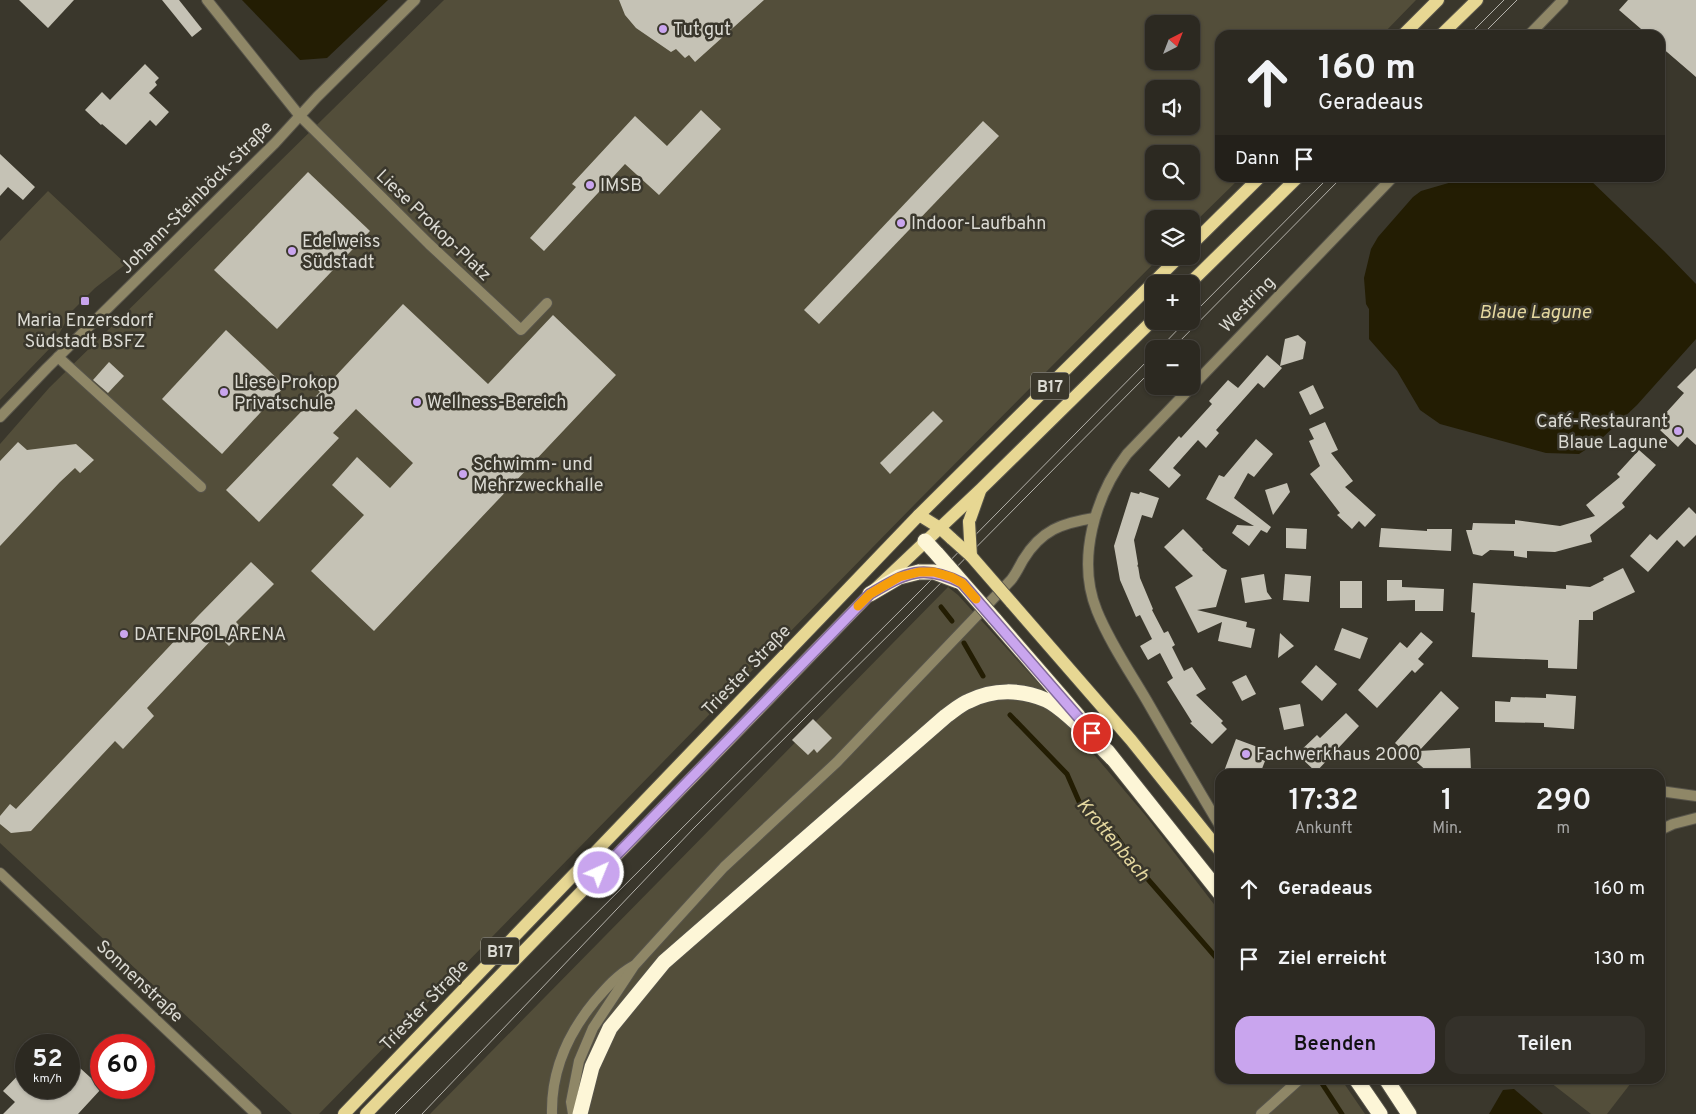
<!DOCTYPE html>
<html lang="de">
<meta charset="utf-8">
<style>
body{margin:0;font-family:Overpass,sans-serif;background:#34312a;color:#f1f3f6;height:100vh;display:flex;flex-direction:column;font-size:19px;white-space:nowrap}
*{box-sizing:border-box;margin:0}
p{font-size:16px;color:#a6a6a5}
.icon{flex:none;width:28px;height:28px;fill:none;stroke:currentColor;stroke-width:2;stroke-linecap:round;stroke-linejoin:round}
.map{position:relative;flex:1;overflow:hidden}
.drawer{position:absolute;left:1215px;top:769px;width:450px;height:315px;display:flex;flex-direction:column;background:#2c2921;border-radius:15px;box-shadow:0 1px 4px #0004,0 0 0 1px #48453f}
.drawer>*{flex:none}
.banner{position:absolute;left:1215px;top:30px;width:450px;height:152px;border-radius:15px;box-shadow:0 1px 4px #0004,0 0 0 1px #48453f;background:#2c2921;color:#f1f3f6;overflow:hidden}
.needle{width:32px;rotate:42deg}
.fabs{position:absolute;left:1145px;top:15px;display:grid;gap:10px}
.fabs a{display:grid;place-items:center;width:55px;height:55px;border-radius:10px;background:#2c2921;box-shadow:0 1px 4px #0004,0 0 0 1px #48453f;font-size:25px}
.speed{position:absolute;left:15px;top:1034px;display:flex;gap:10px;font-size:25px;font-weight:700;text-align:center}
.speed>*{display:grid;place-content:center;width:65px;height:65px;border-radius:50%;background:#2c2921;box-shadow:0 1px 4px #0004,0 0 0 1px #48453f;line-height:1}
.speed small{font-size:12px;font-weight:400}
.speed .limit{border:8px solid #d22;background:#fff;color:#111}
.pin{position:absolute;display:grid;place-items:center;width:42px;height:42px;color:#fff;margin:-21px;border:2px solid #fff;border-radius:50%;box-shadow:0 1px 5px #0007}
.me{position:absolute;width:55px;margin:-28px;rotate:44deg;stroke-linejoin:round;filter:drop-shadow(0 0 4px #0008)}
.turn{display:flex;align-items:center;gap:18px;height:105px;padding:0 20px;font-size:22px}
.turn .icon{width:65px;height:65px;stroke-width:2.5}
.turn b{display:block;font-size:35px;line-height:42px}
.then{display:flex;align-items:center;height:48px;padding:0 20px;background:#0003;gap:10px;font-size:19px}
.eta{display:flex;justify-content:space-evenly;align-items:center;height:85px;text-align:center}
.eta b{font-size:30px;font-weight:600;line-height:35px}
.cta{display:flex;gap:10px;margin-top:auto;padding:10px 20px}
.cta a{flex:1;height:58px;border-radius:15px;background:#c9a5ee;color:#111;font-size:20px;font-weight:600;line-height:58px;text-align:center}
.cta a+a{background:#34312a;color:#f1f3f6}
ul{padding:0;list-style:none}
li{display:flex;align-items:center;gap:15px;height:70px;padding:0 20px}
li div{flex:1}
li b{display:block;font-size:19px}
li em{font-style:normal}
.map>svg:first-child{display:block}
</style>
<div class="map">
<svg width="1696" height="1114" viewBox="0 0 1696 1114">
<rect width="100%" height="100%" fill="#3a372c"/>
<g fill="#534e3a" fill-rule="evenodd">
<path d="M444 0H1416L1382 35H1220V178H1240L1191 226V219H1154V256H1161L915 504 319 1114H292L0 843V444L49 388ZM1154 24H1191V61H1154ZM1154 89H1191V126H1154ZM1154 154H1191V191H1154Z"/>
<path d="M48 191 126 264 95 288 71 312 53 345 0 400V241Z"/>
<path d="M948 587 958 595 1040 685 1069 725 1146 816 1220 912V1079H1341L1365 1114H430Z"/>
<path d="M1546 1079H1634L1607 1114H1591Z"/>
</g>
<g fill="#231d03">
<path d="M242 0H388L327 58 300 60Z"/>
<path d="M1458 178H1588L1664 251 1696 284V339L1637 405 1599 441 1579 454 1546 453 1440 424 1420 410 1397 371 1369 339V309L1366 304 1364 278 1371 249 1378 237 1413 197 1421 191 1452 182Z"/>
<path d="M1514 1089 1543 1114H1489L1503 1090Z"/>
</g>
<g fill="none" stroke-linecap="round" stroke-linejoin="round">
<g stroke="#231d03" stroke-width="5">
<path d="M941 607 952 621"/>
<path d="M964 643 983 676"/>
<path d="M1010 715 1067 774 1081 806 1116 836 1139 869 1220 962"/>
<path d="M1319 1079 1342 1114"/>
</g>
</g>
<g fill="#c5c2b5">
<path d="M19 0H74L48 28Z"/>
<path d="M162 0H179L202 29 192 37Z"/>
<path d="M619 0H764L695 62 689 55 685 58 676 49 671 52 636 28 625 15Z"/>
<path d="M1628 0H1696V77L1660 46V35H1648L1619 10Z"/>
<path d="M145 64 159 78 155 82 157 85 149 93 169 112 156 126 150 120 126 145 102 124 101 125 85 110 102 92 110 100Z"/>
<path d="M701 110 721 129 659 195 625 164 544 251 530 238 576 187 572 184 635 116 667 146Z"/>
<path d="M983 121 999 136 819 324 804 310Z"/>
<path d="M0 154 35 187 23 200 8 187 0 196Z"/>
<path d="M308 172 370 231 277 329 214 270Z"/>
<path d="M403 304 488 384 553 315 616 375 374 631 311 571 364 515 332 485 357 457 390 488 413 463 356 409 333 433 339 438 259 522 226 490 320 392 313 385 322 375 330 382Z"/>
<path d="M226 330 285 386 222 454 162 399Z"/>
<path d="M1298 335 1306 342 1303 359 1280 366 1285 339Z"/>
<path d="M1267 355 1282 368 1264 388 1258 383 1216 430 1219 433 1206 448 1198 440 1173 468 1181 475 1169 488 1149 470 1179 436 1181 438 1212 404 1209 401 1228 380 1238 388Z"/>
<path d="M109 362 124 376 108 393 93 380Z"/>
<path d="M1696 368V445L1687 437 1678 447 1660 430 1669 420 1664 415 1684 393 1677 387Z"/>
<path d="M1313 385 1324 408 1310 415 1299 392Z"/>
<path d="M933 411 943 421 890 474 880 463Z"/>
<path d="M1325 422 1338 450 1331 453 1353 481 1345 487 1376 515 1365 527 1359 521 1352 529 1337 515 1340 513 1310 474 1320 466 1309 441 1314 439 1309 429Z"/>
<path d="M1256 439 1273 454 1254 477 1248 473 1234 498 1271 527 1267 533 1261 530 1249 546 1232 533 1237 525 1254 526 1206 499 1219 475 1224 477Z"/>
<path d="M18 442 27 450 76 444 94 460 80 473 75 468 60 482 0 546V461Z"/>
<path d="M1639 450 1656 465 1622 503 1625 507 1590 535 1592 542 1555 552 1527 551V558L1514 556V551L1490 550 1482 556 1473 554 1466 530H1472L1473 523 1515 524V520L1560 526 1595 516 1586 505 1620 477 1617 474Z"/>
<path d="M1287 483 1290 492 1273 515 1265 490Z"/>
<path d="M1131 492 1139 494 1140 492 1159 498 1152 518 1142 515 1134 540 1138 564 1137 567 1138 566 1140 578 1153 609 1152 610 1164 633 1168 631 1175 645 1172 647 1184 671 1192 667 1206 689 1196 695 1223 721 1221 723 1227 729 1212 744 1190 723 1192 722 1167 682 1173 678 1160 653 1148 660 1140 646 1152 639 1140 615 1136 617 1120 580 1114 546Z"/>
<path d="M1689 507 1696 514V535L1684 547 1677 540 1648 572 1630 556 1650 534 1657 540Z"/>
<path d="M1286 528 1307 529 1306 549 1286 548Z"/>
<path d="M1381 528 1427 531V529H1452L1451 551 1379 547Z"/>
<path d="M1183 529 1203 549 1202 550 1222 568 1227 570 1216 607 1197 610 1247 622 1246 627 1255 629 1251 648 1218 641 1222 622 1198 633 1175 587 1193 576 1164 547Z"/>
<path d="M251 562 274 584 236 622 244 631 229 646 217 634 147 708 154 716 123 749 115 741 31 831 11 833 0 824V816L10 804 16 809 198 616Z"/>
<path d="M1623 568 1635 592 1593 612V620H1579L1577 669 1548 668V660L1472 657 1475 613 1471 612 1473 583 1566 589V585L1590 587 1604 580 1603 578Z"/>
<path d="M1264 574 1267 592 1272 599 1245 603 1241 578Z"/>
<path d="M1285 574 1311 576 1309 602 1283 600Z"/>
<path d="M1387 580H1402V587L1444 589 1443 611H1415V600L1387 601Z"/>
<rect x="1340" y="581" width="22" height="27"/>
<path d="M1342 628 1368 638 1360 659 1334 650Z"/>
<path d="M1421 632 1433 642 1418 659 1424 664 1415 673 1412 670 1377 708 1358 690 1400 642 1407 648Z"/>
<path d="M1280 633 1294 646 1278 658Z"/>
<path d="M1316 665 1337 684 1322 701 1301 682Z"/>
<path d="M1246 675 1256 694 1242 701 1232 682Z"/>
<path d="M1441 691 1459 708 1419 751 1470 748 1471 771 1429 773 1395 743Z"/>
<path d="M1546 694 1576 696 1574 729 1544 727V723L1495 722V701L1510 702 1511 697 1546 698Z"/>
<path d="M1300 704 1304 726 1284 730 1279 708Z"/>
<path d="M1346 713 1359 726 1316 772 1297 754 1317 735 1320 738Z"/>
<path d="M813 719 832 738 817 753 814 749 808 755 792 740Z"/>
<path d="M1236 739 1263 749 1260 759 1265 761 1260 774H1223Z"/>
<path d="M69 1058 102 1088 78 1114H3L15 1102 3 1091 26 1067V1088H69Z"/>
</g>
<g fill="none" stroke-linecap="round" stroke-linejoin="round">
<defs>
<g id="minor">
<path d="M1529 35 1563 0"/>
<path d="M299 115 429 244 521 330 547 303"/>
<path d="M58 357 201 487"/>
<path d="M1660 791 1696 796"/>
<path d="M1220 826C1195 784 1171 743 1147 701 1130 672 1110 643 1097 611 1076 560 1095 496 1127 454L1392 178"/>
<path d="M1660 830 1673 824 1696 818"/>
<path d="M0 873 256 1114"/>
<path d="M552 1114C551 1071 567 1035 594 1002 606 988 617 975 633 966"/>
<path d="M573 1114 571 1102 579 1061 593 1028 634 966 724 867 837 762 1011 580C1016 574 1019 567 1023 560 1041 530 1062 523 1094 518"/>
<path d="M1261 1114 1300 1079"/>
</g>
<g id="tertiary">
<path d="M207 0 299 115"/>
<path d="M0 417 47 368 275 143 317 97 415 0"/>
</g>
<g id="primary">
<path d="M1403 35 1438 0"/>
<path d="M1441 35 1477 0"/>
<path d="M1191 245 1259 178"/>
<path d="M1189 284 1297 178"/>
<path d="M919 515 940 528 952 539"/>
<path d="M969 522 980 491"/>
<path d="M1011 602 1131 740 1220 851"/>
<path d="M344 1114 919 515 1180 256"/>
<path d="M366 1114 870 594 981 489 1154 319"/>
</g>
<g id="motorway">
<path d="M925 541 937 554"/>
<path d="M870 594 899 577 919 572"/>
<path d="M994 619 1078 716"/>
<path d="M1107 751 1220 893"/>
<path d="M1356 1079 1380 1114"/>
<path d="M1386 1079 1409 1114"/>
<path d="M580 1114 592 1067 610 1028 664 962 946 716C953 711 961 704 969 701 993 689 1021 689 1046 700 1064 708 1097 743 1112 758"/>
</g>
</defs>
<use href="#minor" stroke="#57544a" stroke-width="12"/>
<use href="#tertiary" stroke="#57544a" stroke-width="12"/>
<use href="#primary" stroke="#57544a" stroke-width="14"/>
<use href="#motorway" stroke="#57544a" stroke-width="17"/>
<use href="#minor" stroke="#8f8767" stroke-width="10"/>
<use href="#tertiary" stroke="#8f8767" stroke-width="10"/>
<use href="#primary" stroke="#e7d793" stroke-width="12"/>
<use href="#motorway" stroke="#fdf6d7" stroke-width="15"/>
<g stroke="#b4b2ab" stroke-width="1">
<path d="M1469 35 1504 0"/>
<path d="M1482 35 1517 0"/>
<path d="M1191 316 1328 178"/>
<path d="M1159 349 1186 321"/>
<path d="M1172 349 1341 178"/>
<path d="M395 1114 924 587 1154 354"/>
<path d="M422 1114 694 828 909 615 1154 368"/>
</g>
<defs>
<g id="primary-bridge">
<path d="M969 522 971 556"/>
<path d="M952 539 971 556 1011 602"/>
</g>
<g id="motorway-bridge">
<path d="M937 554 994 619"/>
<path d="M919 572H934L958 581"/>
</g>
</defs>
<use href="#primary-bridge" stroke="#57544a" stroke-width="14" stroke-linecap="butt"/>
<use href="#motorway-bridge" stroke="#57544a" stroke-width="17" stroke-linecap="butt"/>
<use href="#primary-bridge" stroke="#e7d793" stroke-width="12"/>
<use href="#motorway-bridge" stroke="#fdf6d7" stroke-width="15"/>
</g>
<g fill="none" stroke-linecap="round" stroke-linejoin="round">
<defs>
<path id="route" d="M599 873 870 594C906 573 922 563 962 583L1092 733"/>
</defs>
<use href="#route" stroke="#836b9b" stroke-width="12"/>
<use href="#route" stroke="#c9a5ee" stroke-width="9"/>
<path stroke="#f59e0b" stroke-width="9" d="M858 606 870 594 899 577 919 572H934L951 577 962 583 976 599"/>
</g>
<g fill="#c9a5ee" stroke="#3a372c" stroke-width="2">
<circle cx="663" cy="29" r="5"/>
<circle cx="590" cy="185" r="5"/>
<circle cx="901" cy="223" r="5"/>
<circle cx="292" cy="251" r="5"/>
<rect x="80" y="296" width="10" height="10" rx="2.5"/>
<circle cx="224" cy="392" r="5"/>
<circle cx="417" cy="402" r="5"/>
<circle cx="1678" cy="431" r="5"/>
<circle cx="463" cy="474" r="5"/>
<circle cx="124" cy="634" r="5"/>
<circle cx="1246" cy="754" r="5"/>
</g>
<g text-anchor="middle" stroke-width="5" stroke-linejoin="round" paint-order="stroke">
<g fill="#3a372c" stroke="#aba9a1" stroke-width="1">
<rect x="1031" y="372.5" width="38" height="27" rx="4"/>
<rect x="481" y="937.5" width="38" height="27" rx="4"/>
</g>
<g font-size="16" font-weight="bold" fill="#dbdad3">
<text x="1050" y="392">B17</text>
<text x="500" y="957">B17</text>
</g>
<g font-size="18" fill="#dbdad3" stroke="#3a372c" text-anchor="start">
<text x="673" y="35">Tut gut</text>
<text x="600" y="191">IMSB</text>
<text x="911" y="229">Indoor-Laufbahn</text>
<text x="302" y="247">Edelweiss<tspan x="302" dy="21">Südstadt</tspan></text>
<text x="85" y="326" text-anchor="middle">Maria Enzersdorf<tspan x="85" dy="21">Südstadt BSFZ</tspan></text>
<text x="234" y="388">Liese Prokop<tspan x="234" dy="21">Privatschule</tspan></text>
<text x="427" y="408">Wellness-Bereich</text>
<text x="1668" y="427" text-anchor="end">Café-Restaurant<tspan x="1668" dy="21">Blaue Lagune</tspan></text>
<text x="473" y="470">Schwimm- und<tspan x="473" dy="21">Mehrzweckhalle</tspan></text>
<text x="134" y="640">DATENPOL ARENA</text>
<text x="1256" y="760">Fachwerkhaus 2000</text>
</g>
<g font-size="18" fill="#dbdad3" stroke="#3a372c">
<text transform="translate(196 197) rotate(-45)" y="6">Johann-Steinböck-Straße</text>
<text transform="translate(434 225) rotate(44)" y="6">Liese Prokop-Platz</text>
<text transform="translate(1247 304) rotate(-46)" y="6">Westring</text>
<text transform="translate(746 670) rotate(-46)" y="6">Triester Straße</text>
<text transform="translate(140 981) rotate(43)" y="6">Sonnenstraße</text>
<text transform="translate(424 1005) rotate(-46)" y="6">Triester Straße</text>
</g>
<g font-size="19" font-style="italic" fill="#e4d79f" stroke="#3a372c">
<text x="1535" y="318">Blaue Lagune</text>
<text transform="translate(1114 839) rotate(50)" y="7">Krottenbach</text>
</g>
</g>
</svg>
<div class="fabs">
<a><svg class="needle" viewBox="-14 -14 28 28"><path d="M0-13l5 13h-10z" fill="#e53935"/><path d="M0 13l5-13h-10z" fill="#a6a6a5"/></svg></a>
<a><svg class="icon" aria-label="sound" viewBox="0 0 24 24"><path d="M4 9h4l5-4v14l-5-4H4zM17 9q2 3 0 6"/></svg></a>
<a><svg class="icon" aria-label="search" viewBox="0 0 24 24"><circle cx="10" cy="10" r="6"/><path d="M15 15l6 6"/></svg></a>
<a><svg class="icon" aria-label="layers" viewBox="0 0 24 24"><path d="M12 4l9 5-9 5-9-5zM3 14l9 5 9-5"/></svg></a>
<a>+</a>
<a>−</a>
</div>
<div class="speed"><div>52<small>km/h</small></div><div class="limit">60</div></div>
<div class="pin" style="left:1092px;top:733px;background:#d93025"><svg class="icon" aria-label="arrive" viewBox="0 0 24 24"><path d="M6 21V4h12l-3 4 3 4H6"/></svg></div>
<svg class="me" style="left:599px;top:873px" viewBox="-20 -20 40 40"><circle r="17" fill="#c9a5ee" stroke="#fff" stroke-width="3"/><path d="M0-11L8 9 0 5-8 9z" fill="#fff"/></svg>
<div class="banner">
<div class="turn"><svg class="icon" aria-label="ahead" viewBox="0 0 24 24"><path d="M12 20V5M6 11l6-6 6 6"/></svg><div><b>160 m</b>Geradeaus</div></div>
<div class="then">Dann<svg class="icon" aria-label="arrive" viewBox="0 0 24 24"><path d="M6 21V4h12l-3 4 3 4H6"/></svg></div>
</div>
<section class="drawer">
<div class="eta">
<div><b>17:32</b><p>Ankunft</p></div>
<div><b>1</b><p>Min.</p></div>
<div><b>290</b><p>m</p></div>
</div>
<ul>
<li><svg class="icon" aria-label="ahead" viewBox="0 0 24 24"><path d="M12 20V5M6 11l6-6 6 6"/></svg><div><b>Geradeaus</b></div><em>160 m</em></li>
<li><svg class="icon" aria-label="arrive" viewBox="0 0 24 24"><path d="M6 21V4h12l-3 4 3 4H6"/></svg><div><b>Ziel erreicht</b></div><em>130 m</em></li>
</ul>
<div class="cta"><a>Beenden</a><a>Teilen</a></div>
</section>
</div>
